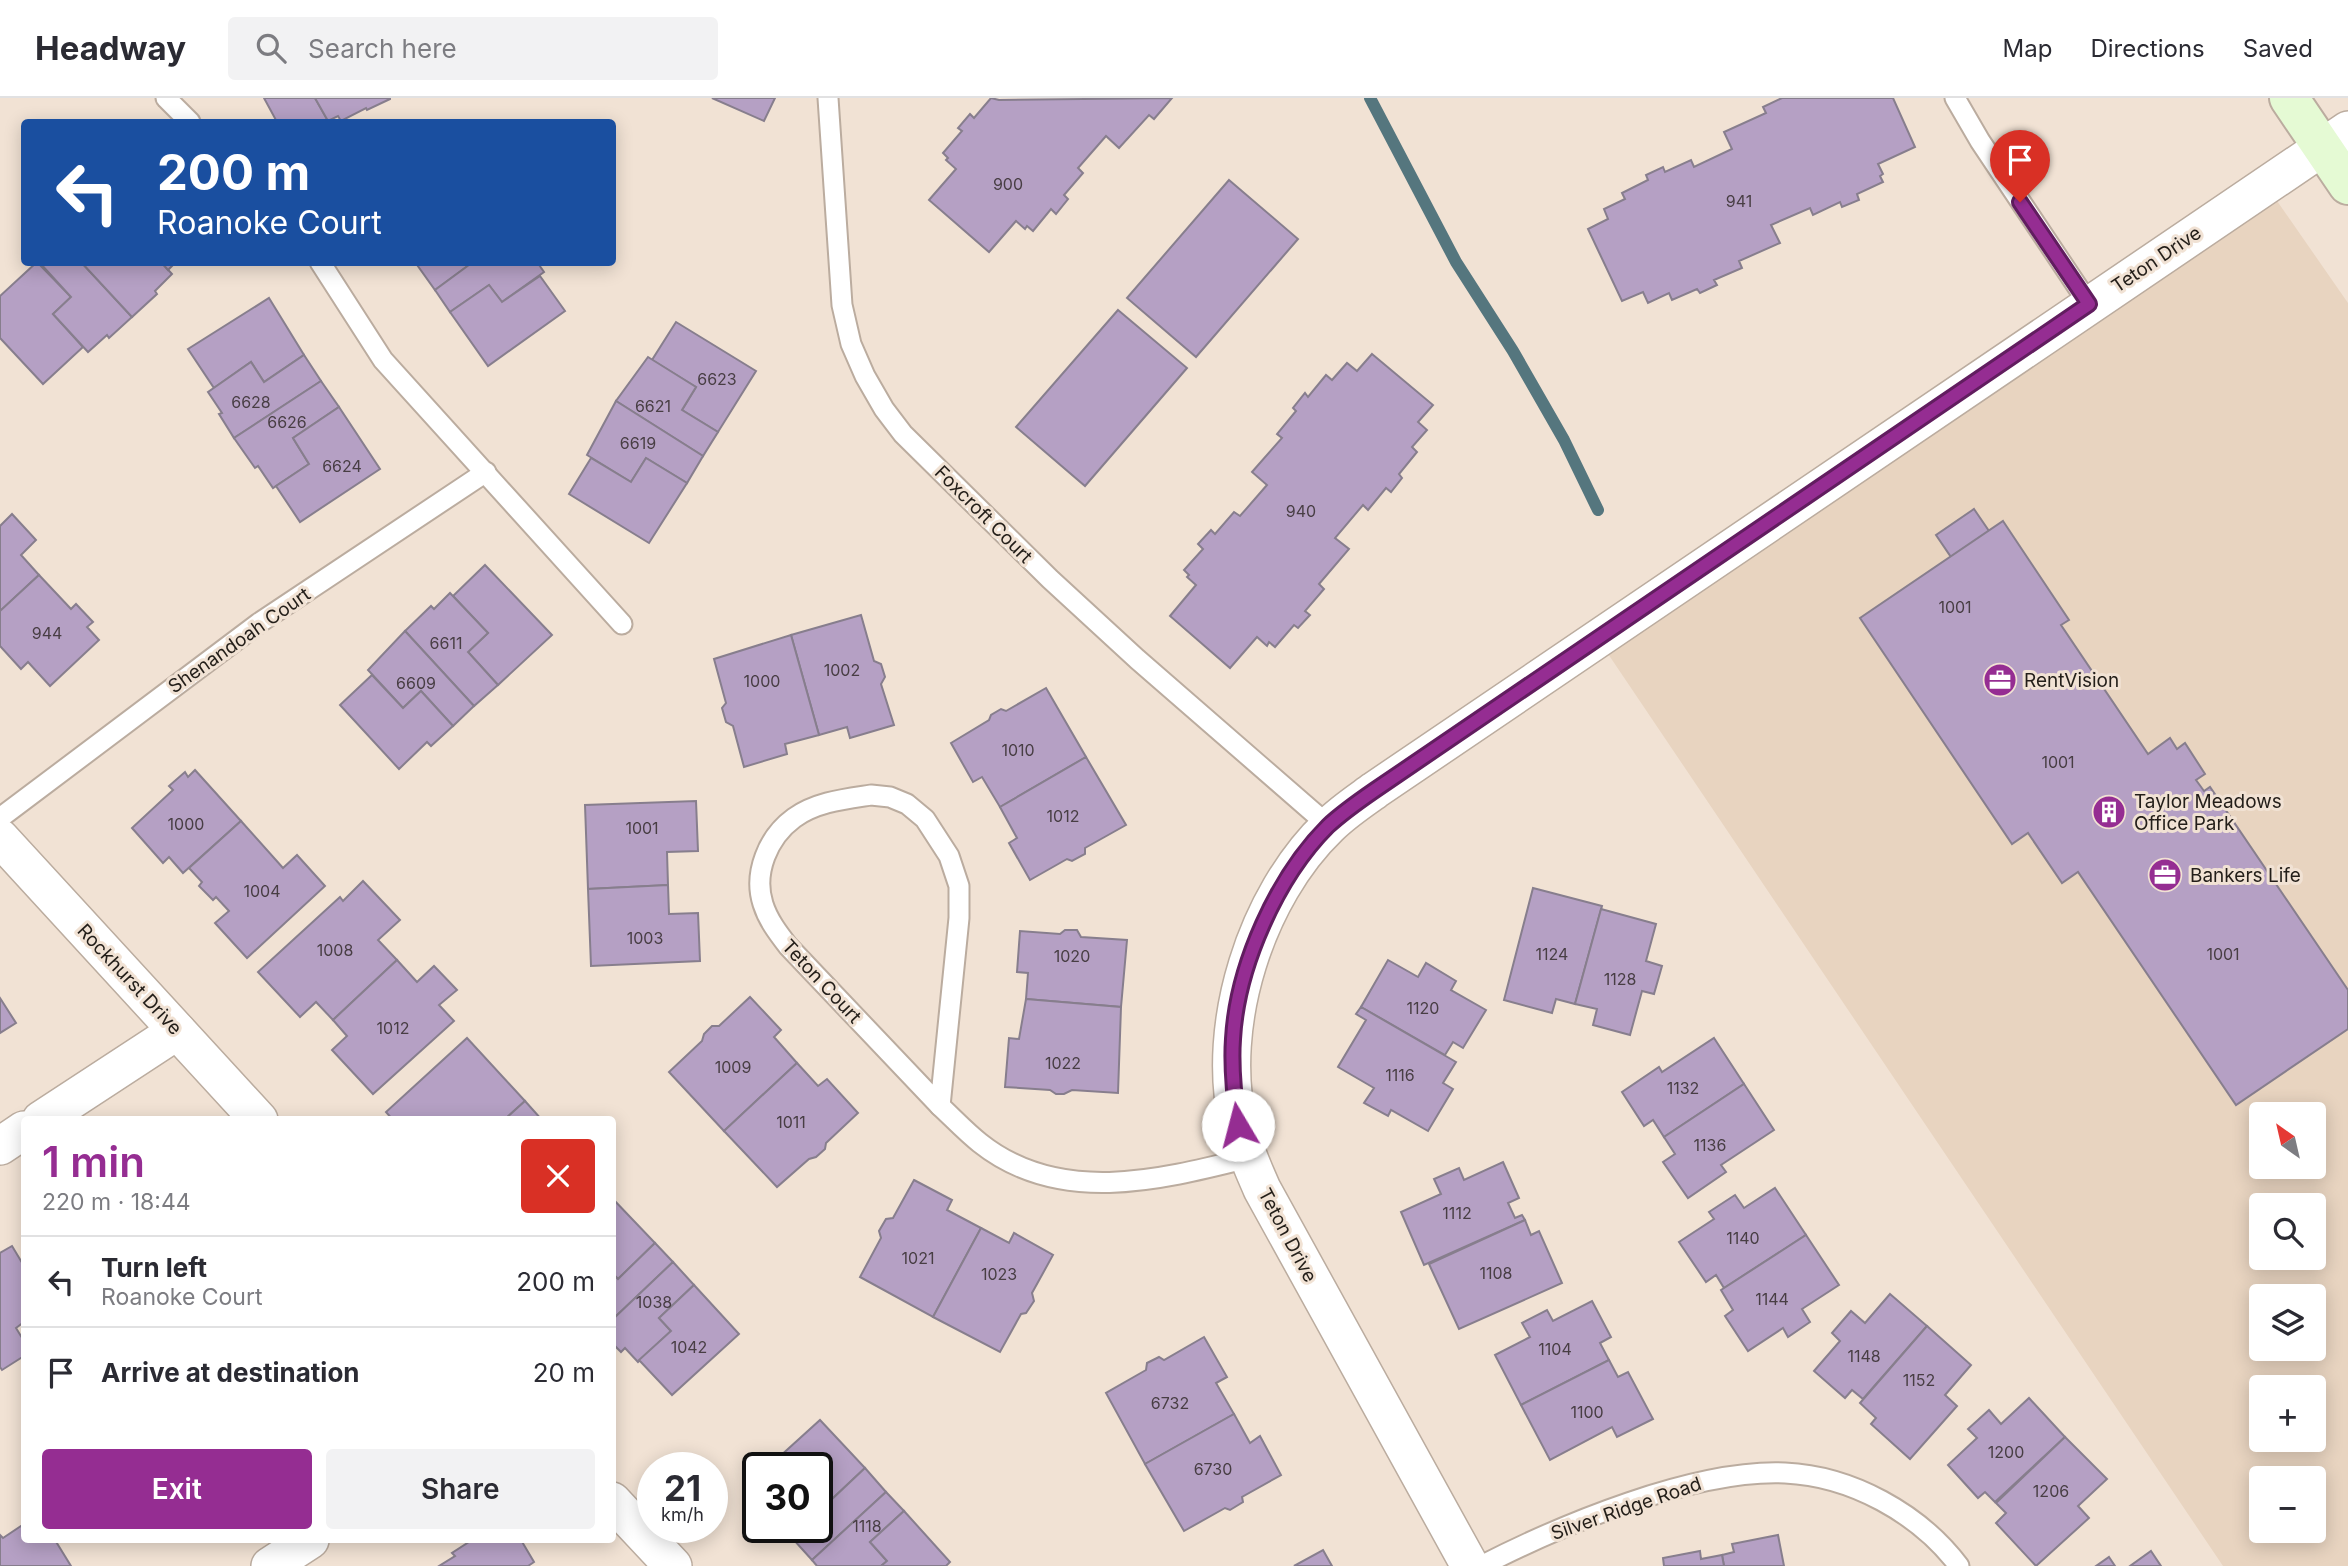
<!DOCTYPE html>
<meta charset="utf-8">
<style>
body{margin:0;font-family:Inter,sans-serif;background:#f2f2f3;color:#2b2b33;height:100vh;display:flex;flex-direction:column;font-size:26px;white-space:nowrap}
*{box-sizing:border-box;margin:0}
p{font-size:23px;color:#7c7c81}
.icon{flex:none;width:38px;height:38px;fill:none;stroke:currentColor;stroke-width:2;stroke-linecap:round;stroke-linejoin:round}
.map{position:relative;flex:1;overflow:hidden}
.drawer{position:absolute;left:21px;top:1018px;width:595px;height:427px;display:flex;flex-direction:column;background:#fff;border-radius:7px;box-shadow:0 4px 18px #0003}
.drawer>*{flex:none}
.banner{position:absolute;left:21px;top:21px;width:595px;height:147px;border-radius:7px;box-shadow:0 4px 18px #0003;background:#1a4fa0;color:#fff;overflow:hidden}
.needle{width:46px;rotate:326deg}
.buttons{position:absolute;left:2249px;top:1004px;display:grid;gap:14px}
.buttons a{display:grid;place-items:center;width:77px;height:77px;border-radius:7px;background:#fff;box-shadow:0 4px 18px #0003;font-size:35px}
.speed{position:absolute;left:637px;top:1354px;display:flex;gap:14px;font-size:35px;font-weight:700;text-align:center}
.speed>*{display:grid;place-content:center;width:91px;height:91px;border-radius:50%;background:#fff;box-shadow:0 4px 18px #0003;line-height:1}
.speed small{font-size:18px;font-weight:400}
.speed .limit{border:4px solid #111;border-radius:10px;background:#fff;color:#111}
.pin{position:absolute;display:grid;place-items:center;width:60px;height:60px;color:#fff;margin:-72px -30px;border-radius:50% 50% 50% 0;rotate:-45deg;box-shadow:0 0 7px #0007}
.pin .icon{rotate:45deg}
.me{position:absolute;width:77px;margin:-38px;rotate:352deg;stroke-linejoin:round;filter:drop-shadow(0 0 5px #0008)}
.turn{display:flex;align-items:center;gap:24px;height:147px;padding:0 21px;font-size:32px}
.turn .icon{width:91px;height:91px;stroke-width:2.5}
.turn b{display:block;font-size:49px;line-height:60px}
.round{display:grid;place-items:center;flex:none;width:74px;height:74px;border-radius:7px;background:#f2f2f3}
.headline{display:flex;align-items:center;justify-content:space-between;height:119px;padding:0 21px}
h1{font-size:42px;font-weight:600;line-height:52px;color:#952d92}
.action{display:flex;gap:14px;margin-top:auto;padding:14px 21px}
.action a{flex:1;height:80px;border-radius:7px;background:#952d92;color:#fff;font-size:28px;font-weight:600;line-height:80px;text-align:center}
.action a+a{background:#f2f2f3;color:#2b2b33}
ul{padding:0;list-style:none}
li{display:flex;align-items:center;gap:21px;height:91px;padding:0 21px;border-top:2px solid #e1e1e2}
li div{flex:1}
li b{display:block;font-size:26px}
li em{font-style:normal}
header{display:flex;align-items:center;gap:42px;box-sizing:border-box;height:98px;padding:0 35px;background:#fff;border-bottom:2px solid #e1e1e2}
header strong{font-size:33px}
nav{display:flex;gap:38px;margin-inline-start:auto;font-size:24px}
.search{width:490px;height:63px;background:#f2f2f3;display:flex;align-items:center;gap:18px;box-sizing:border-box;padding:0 24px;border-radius:7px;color:#7c7c81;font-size:26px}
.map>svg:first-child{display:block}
</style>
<header>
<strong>Headway</strong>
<div class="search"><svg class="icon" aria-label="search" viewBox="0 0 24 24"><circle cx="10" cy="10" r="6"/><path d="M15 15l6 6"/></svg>Search here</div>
<nav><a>Map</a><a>Directions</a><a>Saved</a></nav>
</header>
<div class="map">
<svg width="2348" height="1468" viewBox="0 0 2348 1468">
<rect width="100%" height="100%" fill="#f1e2d4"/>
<path fill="#e8d4c0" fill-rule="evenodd" d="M2266 87 2348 205V1468H2223L1598 541ZM2261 1017H2314V1069H2261ZM2261 1108H2314V1160H2261ZM2261 1199H2314V1251H2261ZM2261 1290H2314V1342H2261ZM2261 1381H2314V1433H2261Z"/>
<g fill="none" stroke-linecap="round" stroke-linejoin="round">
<path stroke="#55767e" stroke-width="12" d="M1370 0 1456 164 1513 253 1564 342 1598 412"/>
</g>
<g fill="#b5a0c4" stroke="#877e8d" stroke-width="2">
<path d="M264 0H315L328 23 277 24Z"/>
<path d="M315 0H390V1L367 12 366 10 341 23 338 18 328 23Z"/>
<path d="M712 0H775L764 23Z"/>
<path d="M991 0 999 2 1172 0 1154 21 1149 17 1119 50 1106 38 1078 70 1083 75 1064 97 1068 101 1056 116 1051 111 1033 133 1027 128 1025 131 1016 123 989 154 929 102 956 71 946 62 948 60 943 55 962 33 958 30 970 16 974 20Z"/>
<path d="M1782 0H1893L1915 49 1878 66 1883 76 1880 78 1883 84 1857 96 1859 102 1842 109 1840 104 1813 117 1810 110 1771 127 1780 145 1739 163 1742 170 1714 182 1717 187 1700 195 1697 191 1672 202 1669 195 1648 205 1643 194 1622 203 1588 131 1608 121 1604 111 1625 101 1622 95 1648 82 1646 77 1663 69 1665 74 1691 62 1694 69 1732 51 1724 34 1766 15 1763 9Z"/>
<path d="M1229 82 1298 141 1196 259 1127 200Z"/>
<path d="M37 164 71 199 53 216 83 249 43 286 0 240V198Z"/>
<path d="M39 164H81L132 219 109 240 107 237 88 254 53 216 71 199Z"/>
<path d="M81 164H161L172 176 155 193 157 196 132 219Z"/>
<path d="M161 164H176L168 172Z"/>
<path d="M415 164H473L435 192Z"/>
<path d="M473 164H537L544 174 502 204 489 187 450 214 435 192Z"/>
<path d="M540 178 565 213 488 268 450 214 489 187 502 204Z"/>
<path d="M269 200 304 257 264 284 251 264 214 290 188 251Z"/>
<path d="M1118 212 1187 270 1085 388 1016 329Z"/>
<path d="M676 224 756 273 718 334 682 312 696 289 652 262Z"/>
<path d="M1372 256 1433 307 1418 324 1427 332 1412 349 1417 354 1399 376 1402 380 1391 394 1386 390 1368 412 1363 407 1335 440 1349 451 1319 486 1324 491 1305 513 1310 517 1298 530 1294 527 1275 549 1269 544 1267 548 1257 539 1230 570 1170 518 1196 487 1187 479 1189 477 1184 472 1203 451 1198 446 1211 432 1215 436 1234 414 1240 418 1267 387 1252 374 1282 340 1277 336 1296 313 1293 310 1305 295 1308 299 1326 277 1332 282 1347 265 1357 273Z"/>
<path d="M304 257 321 283 234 340 219 316 222 315 208 294 251 264 264 284Z"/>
<path d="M648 259 696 289 682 312 718 334 703 358 616 303Z"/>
<path d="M321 283 339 309 293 340 309 366 273 390 258 368 255 370 234 340Z"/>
<path d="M616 303 703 358 687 385 646 360 631 384 587 357Z"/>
<path d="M339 309 380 371 300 424 276 388 309 366 293 340Z"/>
<path d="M591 360 631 384 646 360 687 385 649 445 569 396Z"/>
<path d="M1974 411 1989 433 1951 459 1936 437Z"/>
<path d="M12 416 36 442 21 457 39 477 0 513V428Z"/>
<path d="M2003 423 2069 522 2061 527 2148 656 2170 640 2177 651 2185 645 2205 676 2196 682 2204 693 2210 689 2348 892V931L2236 1007 2078 774 2062 785 2028 735 2012 746 1860 520Z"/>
<path d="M485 467 552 537 498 587 468 554 488 535 453 498Z"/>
<path d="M39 477 71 511 76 506 93 524 87 529 99 542 50 588 28 564 21 571 0 548V513Z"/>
<path d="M450 495 488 535 468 554 498 587 474 608 405 533 431 508 434 511Z"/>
<path d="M861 517 874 563 881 566 885 579 881 586 894 627 850 640 847 629 819 637 791 537Z"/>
<path d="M405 533 474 608 453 628 421 593 403 610 368 572Z"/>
<path d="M791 537 819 637 785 646 787 656 744 669 733 628 726 624 722 610 726 605 714 561Z"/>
<path d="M372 577 403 610 421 593 453 628 431 648 427 644 399 671 340 607Z"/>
<path d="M1046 590 1086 659 1000 709 982 679 973 684 951 645 989 622 991 617 1001 611 1006 613Z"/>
<path d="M1086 659 1126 727 1085 750V756L1072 763 1067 761 1030 782 1009 745 1017 740 1000 709Z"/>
<path d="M195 672 241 723 183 775 169 759 163 765 132 730 173 692 169 688 185 674 188 679Z"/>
<path d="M696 703 698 753 667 754 668 787 588 791 585 707Z"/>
<path d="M241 723 283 770 297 757 325 788 247 860 215 825 229 813 216 799 213 802 199 788 202 784 189 770Z"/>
<path d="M363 783 400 822 378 842 397 862 333 922 316 904 300 919 258 874 340 799 343 803Z"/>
<path d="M668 787 669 816 698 815 700 863 591 868 588 791Z"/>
<path d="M1533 790 1602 808 1575 906 1556 901 1552 915 1504 902Z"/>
<path d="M1601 811 1656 826 1646 863 1662 868 1654 896 1642 893 1630 937 1593 927 1597 911 1575 906Z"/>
<path d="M1065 832H1077L1081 839 1127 842 1121 909 1026 901 1028 875 1017 874 1020 833 1060 836Z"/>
<path d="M397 862 417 884 434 868 457 892 439 907 454 923 373 996 332 952 347 938 333 922Z"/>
<path d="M1388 862 1418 879 1426 865 1456 883 1451 892 1486 912 1463 950 1453 944 1445 957 1361 909Z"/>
<path d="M750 899 781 932 774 939 797 965 724 1033 669 974 702 943 704 936 712 928H719Z"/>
<path d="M0 900 16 925 0 935Z"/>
<path d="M1026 901 1121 909 1118 995 1072 992 1064 996H1056L1050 992 1005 989 1009 940 1019 941Z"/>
<path d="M1361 909 1456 964 1443 985 1453 991 1428 1033 1391 1012 1388 1018 1364 1005 1374 990 1338 969 1366 922 1356 916Z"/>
<path d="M467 940 525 1003 504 1022H393L386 1014Z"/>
<path d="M1714 940 1744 986 1664 1039 1653 1022 1644 1028 1622 994 1659 969 1662 974Z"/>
<path d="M797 965 818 988 827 981 858 1015 826 1045 825 1051 816 1059 809 1061 777 1089 724 1033Z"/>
<path d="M1744 986 1774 1032 1721 1067 1726 1074 1688 1100 1663 1064 1675 1056 1664 1039Z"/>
<path d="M525 1003 542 1022H504Z"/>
<path d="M1503 1064 1519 1100 1508 1105 1515 1120 1522 1117 1525 1122 1424 1167 1401 1114 1441 1096 1434 1081 1459 1070 1464 1082Z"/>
<path d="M914 1082 952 1102 947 1112 981 1130 933 1219 860 1179 881 1140 879 1133 886 1121 893 1120Z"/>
<path d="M1775 1090 1806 1137 1724 1190 1716 1177 1706 1184 1679 1144 1714 1121 1709 1114 1735 1097 1744 1110Z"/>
<path d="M612 1100 655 1145 618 1181 612 1175Z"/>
<path d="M1525 1122 1531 1137 1539 1133 1562 1185 1459 1231 1429 1166Z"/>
<path d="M981 1130 1009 1145 1014 1135 1053 1157 1032 1195 1034 1203 1026 1215 1021 1216 1000 1254 933 1219Z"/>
<path d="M1806 1137 1839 1187 1802 1211 1810 1224 1788 1239 1783 1230 1748 1253 1725 1218 1733 1212 1721 1192Z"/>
<path d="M655 1145 673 1164 612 1222V1175L618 1181Z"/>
<path d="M12 1148 24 1168V1224L16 1230 24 1243V1258L2 1272 0 1269V1155Z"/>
<path d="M673 1164 694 1187 659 1220 671 1233 638 1264 625 1250 621 1254 612 1245V1222Z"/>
<path d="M694 1187 739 1236 672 1297 639 1262 671 1233 659 1220Z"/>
<path d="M1890 1196 1927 1228 1863 1301 1852 1292 1845 1300 1814 1273 1840 1243 1832 1235 1851 1213 1865 1225Z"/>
<path d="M1592 1203 1611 1239 1600 1245 1609 1262 1521 1307 1495 1257 1530 1239 1522 1225 1547 1212 1553 1223Z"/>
<path d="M1927 1228 1971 1267 1945 1297 1957 1308 1910 1361 1871 1326 1876 1320 1860 1305Z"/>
<path d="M1204 1239 1227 1279 1216 1285 1234 1316 1145 1366 1106 1295 1146 1272 1147 1265 1159 1259 1164 1262Z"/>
<path d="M1609 1262 1618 1279 1628 1274 1653 1321 1617 1339 1612 1329 1550 1362 1521 1307Z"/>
<path d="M2029 1300 2065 1339 1995 1404 1985 1394 1978 1400 1948 1367 1977 1340 1968 1331 1989 1312 2001 1326Z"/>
<path d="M1234 1316 1250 1345 1260 1338 1281 1377 1242 1399 1243 1404 1230 1412 1225 1410 1184 1433 1145 1366Z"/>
<path d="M820 1322 865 1370 831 1402 817 1388V1370H767Z"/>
<path d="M2065 1339 2107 1381 2078 1408 2089 1420 2036 1468 1996 1425 2006 1415 1996 1405Z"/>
<path d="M865 1370 886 1394 812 1462 792 1440 796 1437 790 1430H817V1388L831 1402Z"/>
<path d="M886 1394 904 1413 870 1444 887 1463 881 1468H817L812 1462Z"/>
<path d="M904 1413 950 1464 946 1468H881L887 1463 870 1444Z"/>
<path d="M24 1426V1442H55L71 1468H0V1437L3 1440Z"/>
<path d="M1778 1437 1784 1468H1724L1722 1457 1734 1454 1732 1446Z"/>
<path d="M472 1442H521L534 1464 528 1468H439L455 1458 452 1455Z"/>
<path d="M1323 1452 1332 1468H1294Z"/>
<path d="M1700 1453 1701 1461 1722 1457 1724 1468H1664L1663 1460Z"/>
<path d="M2151 1453 2161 1468H2130Z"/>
<path d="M2109 1459 2115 1468H2096Z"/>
</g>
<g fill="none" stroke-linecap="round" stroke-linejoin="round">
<defs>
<g id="service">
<path d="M166 0 190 24"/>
<path d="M828 0 842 207 851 246 865 278 884 311 903 336 1050 481 1137 561 1329 728"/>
<path d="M1955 0 1980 43 2089 206"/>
<path d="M320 164 383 262 622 526"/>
<path d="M871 697 890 699 907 706 925 721 949 758 959 788V820L940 1008 788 848C778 835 768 822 763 806 753 775 768 739 794 720 816 704 845 701 871 697Z"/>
<path d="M0 720 259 525 486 374"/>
<path d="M940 1008C953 1020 966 1034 980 1045 1059 1108 1160 1082 1248 1060"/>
<path d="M1481 1468C1561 1427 1694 1371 1785 1375 1851 1378 1919 1415 1959 1468"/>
</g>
<g id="minor">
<path d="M0 740 259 1022"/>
<path d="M41 1022 177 933"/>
<path d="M0 1048 24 1032"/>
<path d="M612 1403 673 1468"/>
<path d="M270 1468 310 1442"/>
<path d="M1470 1468 1262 1091C1253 1070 1243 1049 1238 1026 1215 927 1256 798 1329 728 1343 714 1360 703 1375 692L2348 32"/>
</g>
<path id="secondary" d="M2289 0 2348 87"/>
</defs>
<use href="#service" stroke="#bbac9f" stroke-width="23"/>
<use href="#minor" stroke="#bbac9f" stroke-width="40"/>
<use href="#secondary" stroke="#bbac9f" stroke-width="42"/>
<use href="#service" stroke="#fff" stroke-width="19"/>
<use href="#minor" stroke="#fff" stroke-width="37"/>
<use href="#secondary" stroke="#e5fad4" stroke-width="38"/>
</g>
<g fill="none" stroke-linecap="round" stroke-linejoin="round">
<defs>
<path id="route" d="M1238 1027C1234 998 1231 969 1233 941 1237 868 1277 779 1328 728 1342 715 1359 703 1375 692L2089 206 2020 104"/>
</defs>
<use href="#route" stroke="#611d5f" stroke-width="18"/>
<use href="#route" stroke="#952d92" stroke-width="12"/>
</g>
<defs>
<symbol id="office-disc" viewBox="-11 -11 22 22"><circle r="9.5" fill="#952d92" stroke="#f1e2d4"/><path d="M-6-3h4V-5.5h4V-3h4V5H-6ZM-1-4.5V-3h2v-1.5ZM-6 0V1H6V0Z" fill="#fff"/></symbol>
<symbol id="building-disc" viewBox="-11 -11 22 22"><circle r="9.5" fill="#952d92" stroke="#f1e2d4"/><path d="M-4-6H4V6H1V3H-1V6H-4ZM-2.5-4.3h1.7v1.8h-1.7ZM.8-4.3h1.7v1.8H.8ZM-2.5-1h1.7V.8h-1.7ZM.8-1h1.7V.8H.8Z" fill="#fff"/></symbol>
</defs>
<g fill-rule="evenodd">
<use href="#office-disc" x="1981" y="563" width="38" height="38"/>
<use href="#building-disc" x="2090" y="695" width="38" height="38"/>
<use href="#office-disc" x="2146" y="758" width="38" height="38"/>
</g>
<g text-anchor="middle" stroke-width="6" stroke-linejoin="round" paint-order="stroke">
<g font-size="16" fill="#483e44">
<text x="1008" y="92">900</text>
<text x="1739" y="109">941</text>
<text x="717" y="287">6623</text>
<text x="251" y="310">6628</text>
<text x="653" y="314">6621</text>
<text x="287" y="330">6626</text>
<text x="638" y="351">6619</text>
<text x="342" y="374">6624</text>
<text x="1301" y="419">940</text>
<text x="1955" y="515">1001</text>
<text x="47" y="541">944</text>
<text x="446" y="551">6611</text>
<text x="842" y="578">1002</text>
<text x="762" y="589">1000</text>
<text x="416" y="591">6609</text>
<text x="1018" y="658">1010</text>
<text x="2058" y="670">1001</text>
<text x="1063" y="724">1012</text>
<text x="186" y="732">1000</text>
<text x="642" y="736">1001</text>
<text x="262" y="799">1004</text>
<text x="645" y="846">1003</text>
<text x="335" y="858">1008</text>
<text x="1552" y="862">1124</text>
<text x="2223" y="862">1001</text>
<text x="1072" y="864">1020</text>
<text x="1620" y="887">1128</text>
<text x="1423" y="916">1120</text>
<text x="393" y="936">1012</text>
<text x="1063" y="971">1022</text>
<text x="733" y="975">1009</text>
<text x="1400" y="983">1116</text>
<text x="1683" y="996">1132</text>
<text x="791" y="1030">1011</text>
<text x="1710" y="1053">1136</text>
<text x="1457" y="1121">1112</text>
<text x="1743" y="1146">1140</text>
<text x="918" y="1166">1021</text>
<text x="1496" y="1181">1108</text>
<text x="999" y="1182">1023</text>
<text x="1772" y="1207">1144</text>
<text x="654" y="1210">1038</text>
<text x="689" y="1255">1042</text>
<text x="1555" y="1257">1104</text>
<text x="1864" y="1264">1148</text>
<text x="1919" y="1288">1152</text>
<text x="1170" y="1311">6732</text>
<text x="1587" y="1320">1100</text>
<text x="2006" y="1360">1200</text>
<text x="1213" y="1377">6730</text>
<text x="2051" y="1399">1206</text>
<text x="867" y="1434">1118</text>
</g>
<g font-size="19" fill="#231e19" stroke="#f1e2d4">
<text transform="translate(2156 161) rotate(-34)" y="7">Teton Drive</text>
<text transform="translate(984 416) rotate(45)" y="7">Foxcroft Court</text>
<text transform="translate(239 542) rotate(-35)" y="7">Shenandoah Court</text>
<text transform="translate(130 881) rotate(47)" y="7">Rockhurst Drive</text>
<text transform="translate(822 883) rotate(47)" y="7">Teton Court</text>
<text transform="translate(1288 1137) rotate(62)" y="7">Teton Drive</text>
<text transform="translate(1626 1410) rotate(-19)" y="7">Silver Ridge Road</text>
</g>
<g font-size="19" fill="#231e19" stroke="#f1e2d4" text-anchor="start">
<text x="2024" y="589">RentVision</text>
<text x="2134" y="710">Taylor Meadows<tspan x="2134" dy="22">Office Park</tspan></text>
<text x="2190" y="784">Bankers Life</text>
</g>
</g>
</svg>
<div class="buttons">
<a><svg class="needle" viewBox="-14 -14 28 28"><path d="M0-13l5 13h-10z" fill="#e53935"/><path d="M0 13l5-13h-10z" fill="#7c7c81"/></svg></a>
<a><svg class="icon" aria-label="search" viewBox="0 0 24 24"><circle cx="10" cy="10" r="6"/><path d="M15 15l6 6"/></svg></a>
<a><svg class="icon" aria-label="layers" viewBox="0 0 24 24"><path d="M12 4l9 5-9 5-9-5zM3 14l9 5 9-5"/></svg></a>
<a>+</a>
<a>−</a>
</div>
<div class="speed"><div>21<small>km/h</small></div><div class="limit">30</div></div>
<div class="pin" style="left:2020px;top:104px;background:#d93025"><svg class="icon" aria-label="arrive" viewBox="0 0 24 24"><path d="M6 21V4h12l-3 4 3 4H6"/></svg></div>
<svg class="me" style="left:1238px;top:1027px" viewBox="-20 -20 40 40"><circle r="19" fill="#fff"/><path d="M0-13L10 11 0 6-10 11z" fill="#952d92"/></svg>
<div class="banner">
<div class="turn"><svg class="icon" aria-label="left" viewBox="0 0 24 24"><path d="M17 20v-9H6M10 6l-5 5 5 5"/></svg><div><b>200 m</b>Roanoke Court</div></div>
</div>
<section class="drawer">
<div class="headline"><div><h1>1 min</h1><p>220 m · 18:44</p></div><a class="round" style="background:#d93025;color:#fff"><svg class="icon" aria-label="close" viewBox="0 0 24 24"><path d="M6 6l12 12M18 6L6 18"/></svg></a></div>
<ul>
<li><svg class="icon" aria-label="left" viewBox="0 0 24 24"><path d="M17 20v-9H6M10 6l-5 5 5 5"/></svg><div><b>Turn left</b><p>Roanoke Court</p></div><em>200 m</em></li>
<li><svg class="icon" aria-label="arrive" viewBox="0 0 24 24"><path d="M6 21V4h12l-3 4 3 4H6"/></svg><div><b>Arrive at destination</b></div><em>20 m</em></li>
</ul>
<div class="action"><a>Exit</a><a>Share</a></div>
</section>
</div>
